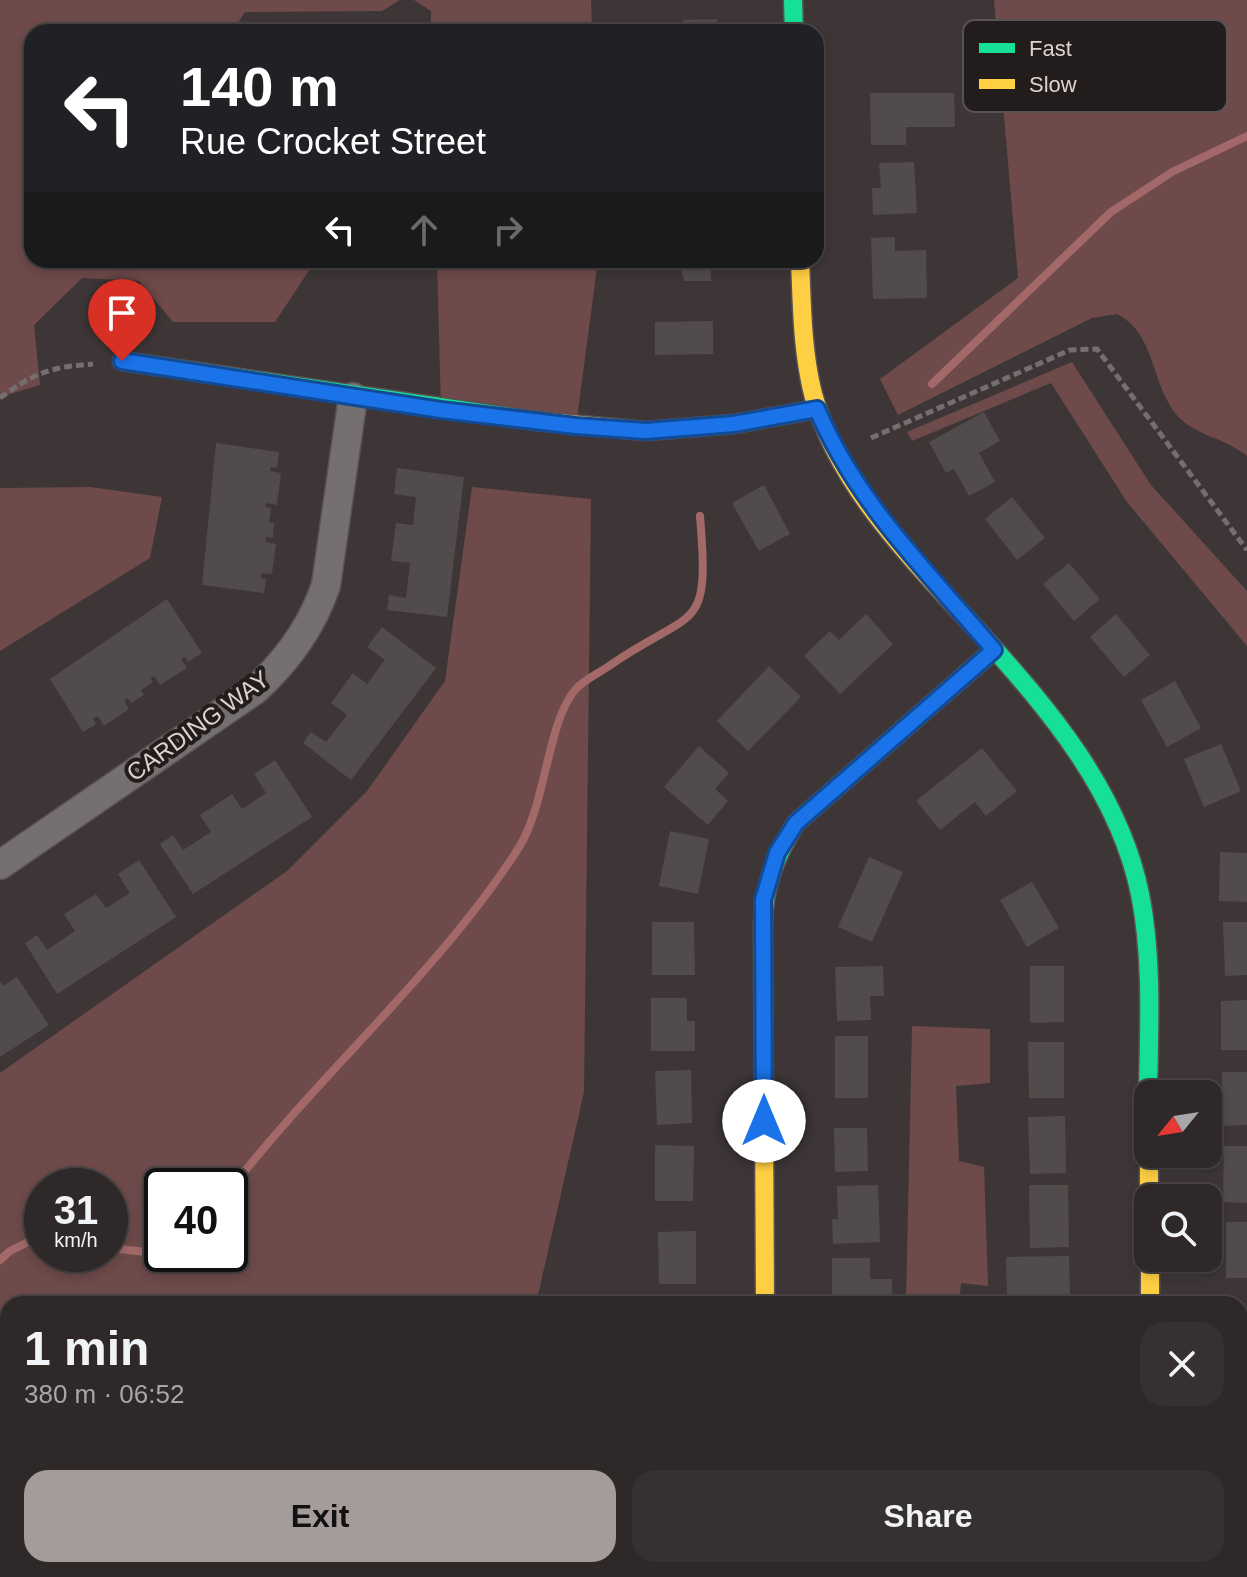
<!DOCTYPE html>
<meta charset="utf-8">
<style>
body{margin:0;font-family:Helvetica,sans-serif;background:#363030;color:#f1f3f6;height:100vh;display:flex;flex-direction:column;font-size:30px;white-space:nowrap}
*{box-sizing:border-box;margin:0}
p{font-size:26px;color:#a7a6a8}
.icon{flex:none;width:44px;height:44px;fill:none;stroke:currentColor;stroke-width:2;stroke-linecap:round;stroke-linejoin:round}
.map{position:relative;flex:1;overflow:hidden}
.side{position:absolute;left:0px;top:1296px;width:1248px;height:282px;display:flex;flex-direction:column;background:#2e2828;border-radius:24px 24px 0 0;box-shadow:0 4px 12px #0003,0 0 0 2px #494445}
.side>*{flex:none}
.hud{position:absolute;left:24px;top:24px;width:800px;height:244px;border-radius:24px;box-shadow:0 4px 12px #0003,0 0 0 2px #494445;background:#202124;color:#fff;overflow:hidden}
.needle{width:52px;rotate:240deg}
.controls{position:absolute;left:1134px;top:1080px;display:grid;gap:16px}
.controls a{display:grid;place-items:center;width:88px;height:88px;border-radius:16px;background:#2e2828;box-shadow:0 4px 12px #0003,0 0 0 2px #494445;font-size:40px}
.speed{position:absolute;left:24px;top:1168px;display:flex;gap:16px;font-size:40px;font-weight:700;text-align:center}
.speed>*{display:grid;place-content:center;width:104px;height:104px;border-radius:50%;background:#2e2828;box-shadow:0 4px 12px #0003,0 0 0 2px #494445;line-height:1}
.speed small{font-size:20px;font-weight:400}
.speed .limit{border:4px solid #111;border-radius:12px;background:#fff;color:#111}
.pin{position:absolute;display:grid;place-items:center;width:68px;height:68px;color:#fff;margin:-82px -34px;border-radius:50% 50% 50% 0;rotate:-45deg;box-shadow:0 0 8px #0007}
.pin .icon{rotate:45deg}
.me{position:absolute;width:88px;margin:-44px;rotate:0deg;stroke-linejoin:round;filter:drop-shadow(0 0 6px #0008)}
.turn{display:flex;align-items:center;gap:28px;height:168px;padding:0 24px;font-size:36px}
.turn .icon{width:104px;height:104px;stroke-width:2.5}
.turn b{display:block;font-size:56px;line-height:68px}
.lanes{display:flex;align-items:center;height:76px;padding:0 24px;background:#0003;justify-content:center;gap:40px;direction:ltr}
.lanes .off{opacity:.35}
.round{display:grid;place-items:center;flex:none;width:84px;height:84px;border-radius:24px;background:#363030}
.summary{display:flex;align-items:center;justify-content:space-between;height:136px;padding:0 24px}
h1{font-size:48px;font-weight:600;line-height:60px}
.action{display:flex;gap:16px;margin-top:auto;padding:16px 24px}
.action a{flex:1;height:92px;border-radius:24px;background:#a59b9b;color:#111;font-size:32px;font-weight:600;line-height:92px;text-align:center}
.action a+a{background:#363030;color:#f1f3f6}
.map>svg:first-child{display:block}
</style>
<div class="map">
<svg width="1247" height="1577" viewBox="0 0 1247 1577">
<rect width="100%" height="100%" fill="#3e3636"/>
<g fill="#6e4a4a" fill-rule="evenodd">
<path d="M0 0H400L382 11 245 12 232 32H32V260H316L275 322H173L139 281 82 278 34 325 40 385 0 397Z"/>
<path d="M414 0H591L592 32H431V11Z"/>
<path d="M994 0H1247V456C1220 434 1185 436 1168 402 1151 371 1151 331 1117 314L1092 318 898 415 880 379 1018 278Z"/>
<path d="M437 260H598L576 426 441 410Z"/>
<path d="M1072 362 1151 485 1247 591V646L1127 502 1051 383 912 441 907 432Z"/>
<path d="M90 487 162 497 150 558 0 651V488Z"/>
<path d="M472 487 591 499 584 1092 536 1304H8V1570H222L221 1577H0V1073L287 871 367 791 445 681ZM110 1186V1254H42V1186ZM230 1186V1254H162V1186Z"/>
<path d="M912 1026 990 1029V1083L956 1086 959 1161 984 1167 988 1286 961 1283 959 1304H906Z"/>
</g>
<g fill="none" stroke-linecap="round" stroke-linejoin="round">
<g stroke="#a36969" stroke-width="8">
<path d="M932 384 1111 212 1172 172 1247 136"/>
<path d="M230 1190C321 1072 437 974 518 849 546 806 547 723 575 690 583 680 599 673 609 666 696 606 710 636 700 516"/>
<path d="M110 1248 146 1252 162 1247"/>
<path d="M0 1260 10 1251 42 1235"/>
</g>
</g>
<g fill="#524b4b">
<path d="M717 19 718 32H683V20Z"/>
<path d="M870 93H954L955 127H906V145H871Z"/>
<path d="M914 162 917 213 873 215 872 188H881L879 163Z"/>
<path d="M895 237V251L926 250 927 298 873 299 871 238Z"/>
<path d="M679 260H711V281H684Z"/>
<path d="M713 321V354L655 355V322Z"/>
<path d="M984 412 1000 441 979 453 995 482 969 496 954 469 946 473 929 442Z"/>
<path d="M216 443 279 452 277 468 271 467 270 471 281 473 277 505 266 503 265 507 271 508 269 522 274 523 273 538 266 537V542L276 544 272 574 261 573V578L266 579 264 593 202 585Z"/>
<path d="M397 468 464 477 447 617 387 610 389 595 406 598 410 563 391 561 396 523 413 525 416 497 394 494Z"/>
<path d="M764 485 790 534 759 551 732 503Z"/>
<path d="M1012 497 1045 538 1017 560 985 519Z"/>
<path d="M1069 563 1100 599 1074 621 1043 584Z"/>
<path d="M167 599 202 653 188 662 185 657 181 659 187 668 160 685 154 676 150 678 153 682 141 690 144 695 131 703 128 698 124 700 129 709 104 726 98 716 93 719 96 724 83 732 50 679Z"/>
<path d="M866 614 893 644 840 694 804 656 830 631 839 640Z"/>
<path d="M1116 614 1150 655 1124 677 1090 637Z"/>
<path d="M382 627 436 668 351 780 303 743 311 732 326 742 347 715 331 703 353 673 367 684 385 660 367 647Z"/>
<path d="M769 666 801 697 748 751 717 721Z"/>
<path d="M1175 681 1201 728 1167 747 1141 700Z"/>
<path d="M1221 744 1241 791 1204 807 1184 759Z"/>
<path d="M699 746 729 773 715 789 728 801 708 825 664 787Z"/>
<path d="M982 748 1017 791 986 816 975 802 940 830 916 801Z"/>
<path d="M275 760 312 817 193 894 160 844 173 835 183 850 211 832 200 815 232 794 242 809 266 793 254 774Z"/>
<path d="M670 831 709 839 698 894 659 886Z"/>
<path d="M1220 852 1247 853V902L1219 901Z"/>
<path d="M869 857 903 872 872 942 838 927Z"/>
<path d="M139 860 176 917 57 994 25 943 37 935 47 950 75 931 64 914 96 894 106 908 130 893 118 874Z"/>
<path d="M1032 882 1059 928 1027 947 1000 900Z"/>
<path d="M652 922H694L695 975H652Z"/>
<path d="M1223 922H1247V975L1225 976Z"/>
<path d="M883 966 884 996H870L871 1020 837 1021 835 967Z"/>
<path d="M1030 966H1064V1022L1030 1023Z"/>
<path d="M17 977 49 1025 0 1057V981L3 986Z"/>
<path d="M651 998H687V1021H695V1051H651Z"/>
<path d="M1247 1000V1050H1221V1001Z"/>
<rect x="835" y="1036" width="33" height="62"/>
<path d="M1028 1042H1064V1098H1029Z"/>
<path d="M691 1070 692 1123 657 1125 655 1071Z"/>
<path d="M1222 1072H1247V1125L1222 1126Z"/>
<path d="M1065 1116 1066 1173 1030 1174 1028 1117Z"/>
<path d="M834 1128H867L868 1171 835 1172Z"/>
<path d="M655 1145 694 1146 693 1201H655Z"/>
<path d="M1224 1146H1247V1203L1223 1202Z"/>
<path d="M878 1185 880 1242 833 1244 832 1219H838L837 1186Z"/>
<path d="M1029 1185H1068L1069 1247 1030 1248Z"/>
<rect x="1226" y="1222" width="21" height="56"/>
<path d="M696 1231V1284H659L658 1232Z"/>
<path d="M1069 1256 1070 1298 1007 1299 1006 1257Z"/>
<path d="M832 1258H870V1279H892V1304H832Z"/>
<path d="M1247 1307V1348H1240V1308Z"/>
<rect x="1240" y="1364" width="7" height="53"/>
<rect x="1240" y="1450" width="7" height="51"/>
<path d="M1240 1550H1247V1577H1230L1229 1570H1240Z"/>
<path d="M281 1570H330L331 1577H282Z"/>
<rect x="823" y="1570" width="35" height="7"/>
<rect x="1029" y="1570" width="38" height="7"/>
</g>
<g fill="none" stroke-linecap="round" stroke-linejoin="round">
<defs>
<g id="street">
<path d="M0 865 255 690C288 660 312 627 326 585L353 397"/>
<path d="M464 1570 485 1577"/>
<path d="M733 1570 738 1577"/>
<path d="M656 1577 681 1570"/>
</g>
<g id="fast">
<path d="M793 0 794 32"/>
<path d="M122 361 537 421"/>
<path d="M979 632C1048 708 1119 791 1140 894 1153 959 1149 1028 1148 1094"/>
<path d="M763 925C763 886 776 855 796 823L994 650"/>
</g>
<g id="slow">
<path d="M800 260C802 305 802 350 813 394 839 489 915 562 979 632"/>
<path d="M537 421 646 431 734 424 817 409"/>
<path d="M763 925 765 1304"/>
<path d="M1149 1154V1198"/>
<path d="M1150 1258V1304"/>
<path d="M1160 1570V1577"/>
</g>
</defs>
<use href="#street" stroke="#595252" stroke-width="31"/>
<use href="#fast" stroke="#595252" stroke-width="21"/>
<use href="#slow" stroke="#595252" stroke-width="21"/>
<g stroke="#756e6e" stroke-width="5" stroke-dasharray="8 4" stroke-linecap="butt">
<path d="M0 398C34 373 50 367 93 364"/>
<path d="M871 438 1070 350 1097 349 1247 550"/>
</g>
<use href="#street" stroke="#756f6f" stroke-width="28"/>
<use href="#fast" stroke="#16e098" stroke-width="18"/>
<use href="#slow" stroke="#ffcf43" stroke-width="18"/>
</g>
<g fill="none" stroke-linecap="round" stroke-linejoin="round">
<defs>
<path id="route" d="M122 361 441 410 576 426 646 431 734 424 817 409C857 504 928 572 994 650L796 823 777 853 763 900 764 1121"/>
</defs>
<use href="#route" stroke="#114b97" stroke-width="20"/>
<use href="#route" stroke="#1a73e8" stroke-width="14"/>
</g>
<g text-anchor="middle" stroke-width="8" stroke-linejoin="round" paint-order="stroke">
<g font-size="24" fill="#dcd2d2" stroke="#231c1c">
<text transform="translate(198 726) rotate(-36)" y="8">CARDING WAY</text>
</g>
</g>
<rect x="963" y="20" width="264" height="92" rx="12" fill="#231c1c" stroke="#5a5353" stroke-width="2"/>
<rect x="979" y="43" width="36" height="10" fill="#16e098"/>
<rect x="979" y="79" width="36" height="10" fill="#ffcf43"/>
<g font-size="22" fill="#dcd2d2">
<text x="1029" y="56">Fast</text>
<text x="1029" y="92">Slow</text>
</g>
</svg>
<div class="controls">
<a><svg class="needle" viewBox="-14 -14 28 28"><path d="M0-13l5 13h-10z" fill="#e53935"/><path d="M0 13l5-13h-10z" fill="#a7a6a8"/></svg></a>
<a><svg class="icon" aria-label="search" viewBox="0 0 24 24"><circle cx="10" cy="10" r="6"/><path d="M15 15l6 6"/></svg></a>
</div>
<div class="speed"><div>31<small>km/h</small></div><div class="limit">40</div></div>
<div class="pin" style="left:122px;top:361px;background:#d93025"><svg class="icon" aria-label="arrive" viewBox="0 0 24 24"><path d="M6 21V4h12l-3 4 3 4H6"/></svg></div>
<svg class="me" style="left:764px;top:1121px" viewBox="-20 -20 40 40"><circle r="19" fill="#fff"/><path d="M0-13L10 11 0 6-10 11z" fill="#1a73e8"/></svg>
<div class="hud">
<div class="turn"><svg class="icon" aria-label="left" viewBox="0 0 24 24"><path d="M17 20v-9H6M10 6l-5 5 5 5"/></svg><div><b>140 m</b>Rue Crocket Street</div></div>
<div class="lanes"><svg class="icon" aria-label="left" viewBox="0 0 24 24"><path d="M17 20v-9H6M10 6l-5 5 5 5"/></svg><svg class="icon off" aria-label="ahead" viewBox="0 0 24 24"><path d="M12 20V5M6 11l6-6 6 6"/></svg><svg class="icon off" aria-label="right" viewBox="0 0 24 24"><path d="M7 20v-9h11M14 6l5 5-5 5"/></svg></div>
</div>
<section class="side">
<div class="summary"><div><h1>1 min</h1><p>380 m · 06:52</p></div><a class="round"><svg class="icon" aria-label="close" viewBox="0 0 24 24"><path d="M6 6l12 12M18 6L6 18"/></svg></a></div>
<div class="action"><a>Exit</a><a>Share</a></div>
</section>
</div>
